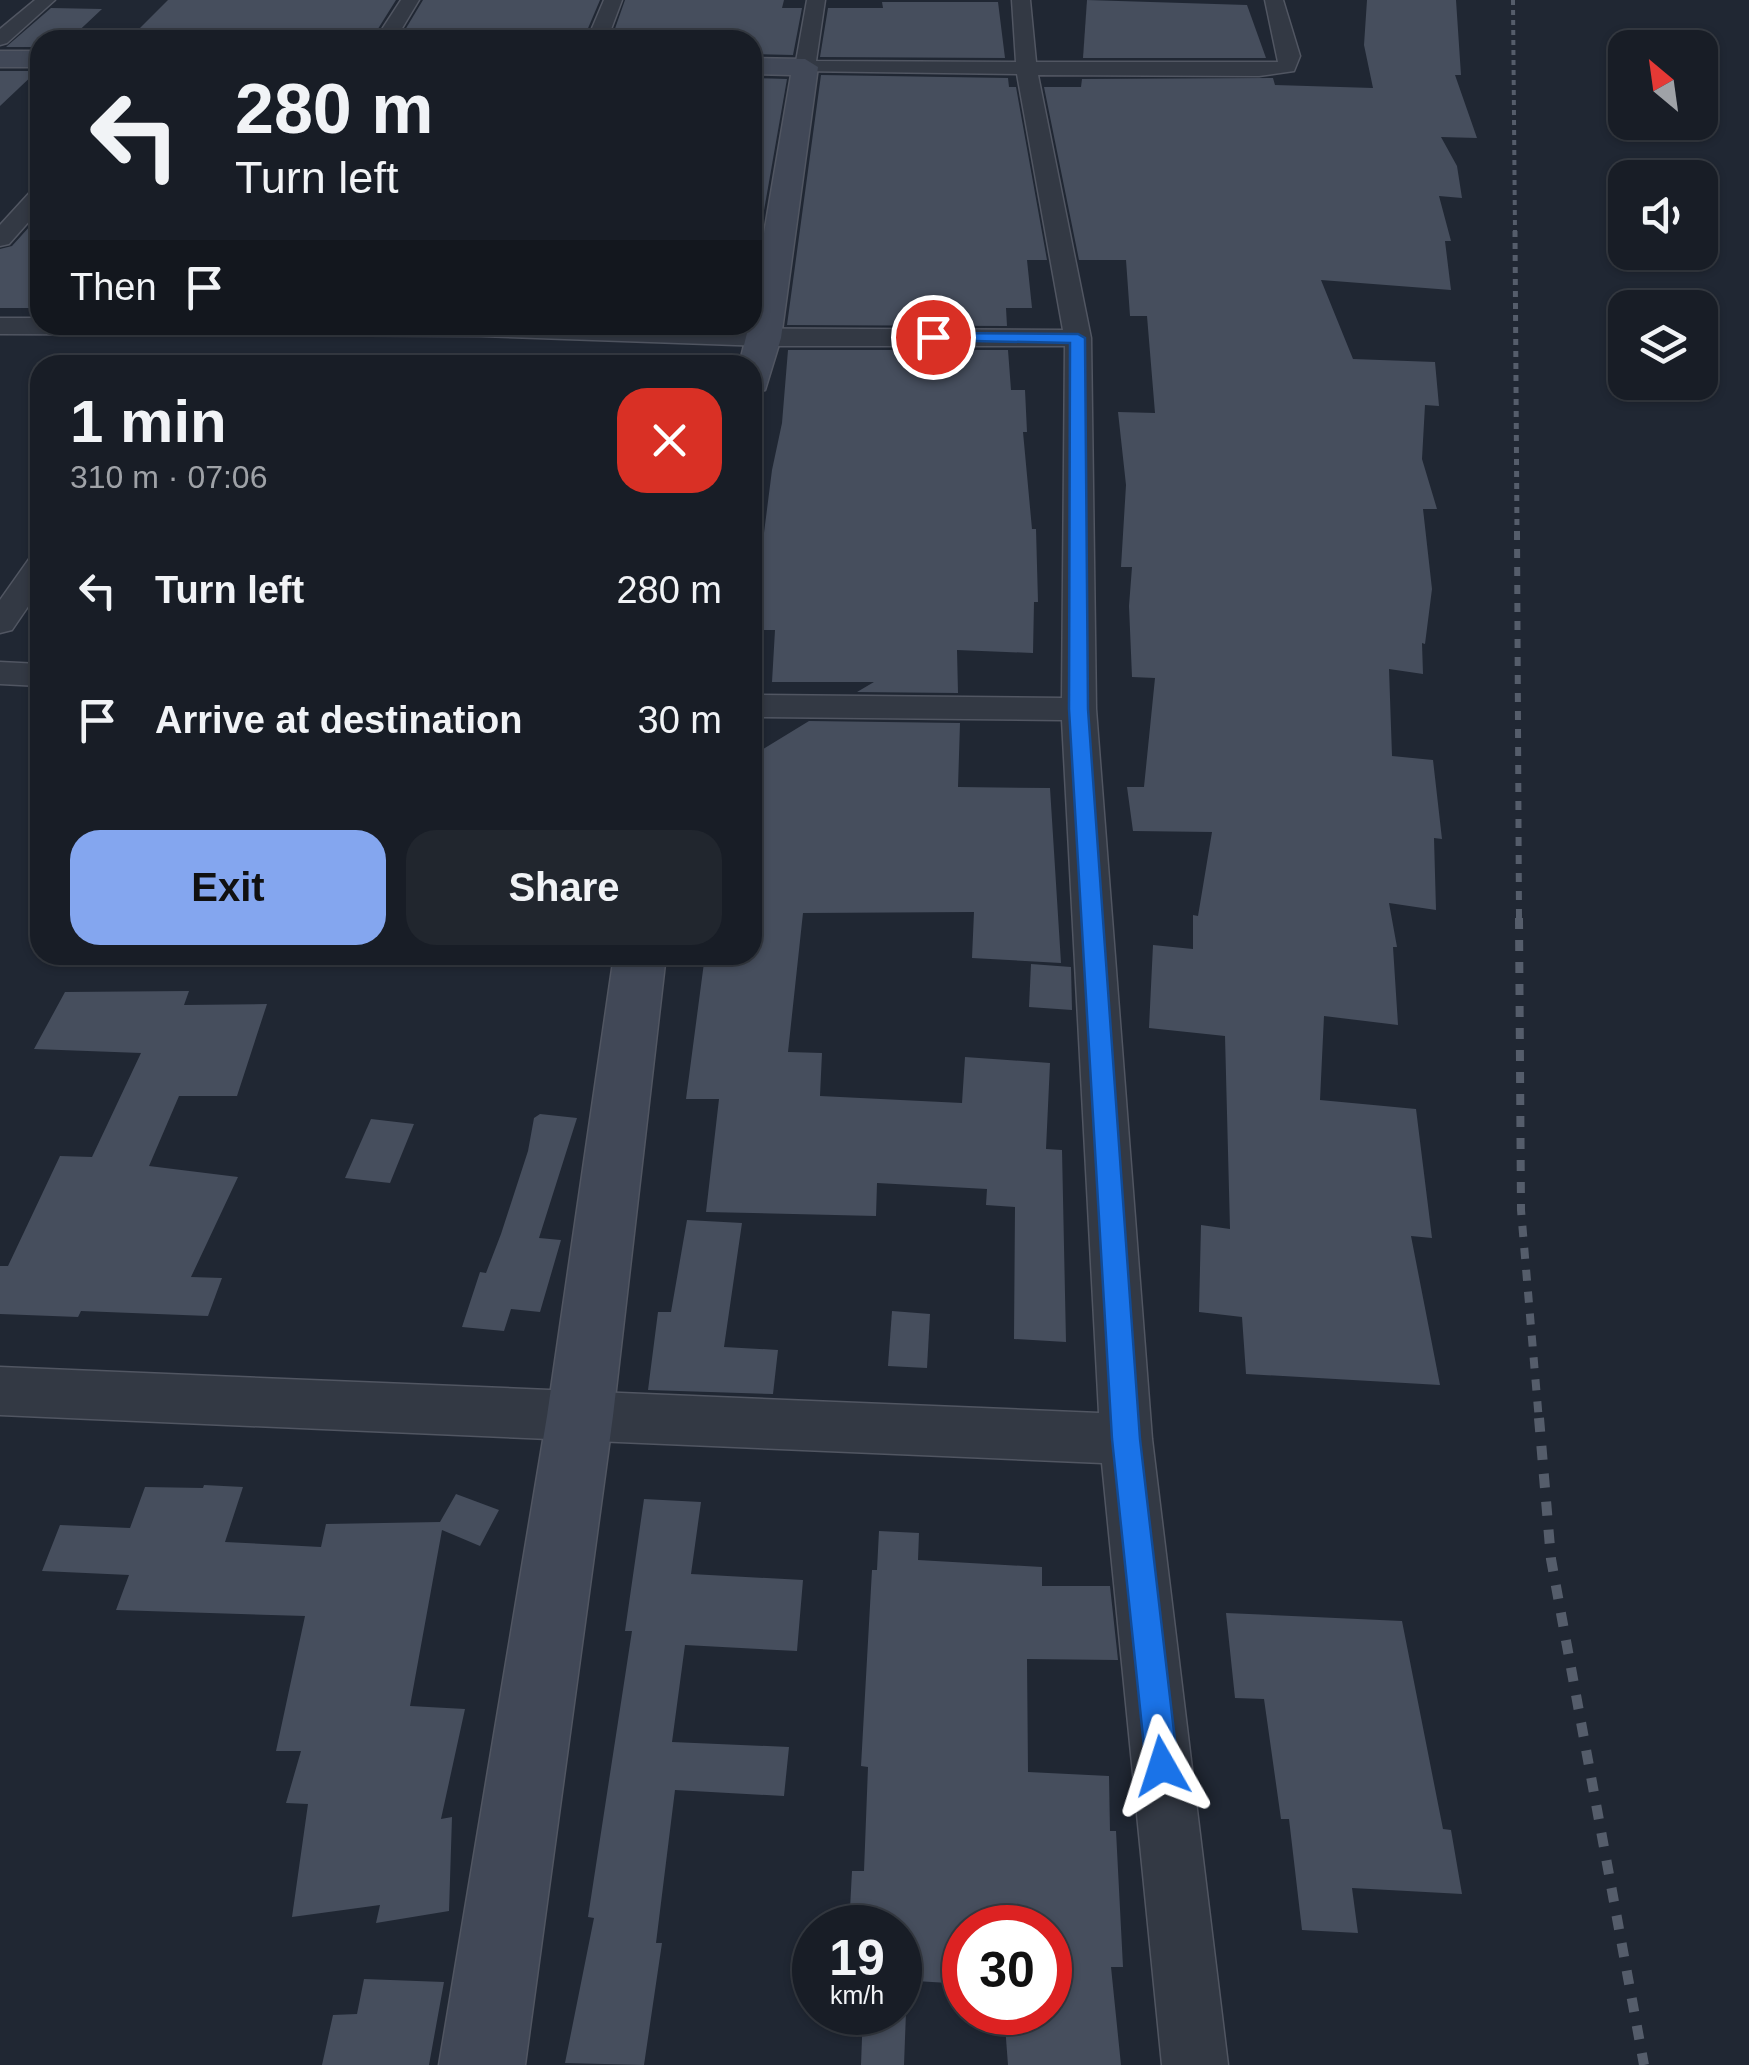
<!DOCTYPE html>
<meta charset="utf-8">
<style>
body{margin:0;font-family:Arial,sans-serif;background:#21262e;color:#f1f3f6;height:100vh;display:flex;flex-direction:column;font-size:38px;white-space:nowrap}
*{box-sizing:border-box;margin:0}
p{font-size:32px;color:#9fa2a7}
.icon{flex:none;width:55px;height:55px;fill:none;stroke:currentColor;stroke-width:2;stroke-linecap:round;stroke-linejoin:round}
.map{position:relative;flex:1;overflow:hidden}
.panel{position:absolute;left:30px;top:355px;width:732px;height:610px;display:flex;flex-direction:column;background:#181d26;border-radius:30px;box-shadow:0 2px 8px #0004,0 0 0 2px #363b43}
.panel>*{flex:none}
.hud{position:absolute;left:30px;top:30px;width:732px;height:305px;border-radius:30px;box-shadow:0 2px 8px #0004,0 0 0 2px #363b43;background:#181d26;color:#f1f3f6;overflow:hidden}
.needle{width:65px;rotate:331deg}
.fabs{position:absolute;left:1608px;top:30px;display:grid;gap:20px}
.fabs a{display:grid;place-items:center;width:110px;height:110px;border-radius:20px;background:#181d26;box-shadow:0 2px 8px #0004,0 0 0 2px #363b43;font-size:50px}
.speed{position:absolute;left:792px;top:1905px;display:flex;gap:20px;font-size:50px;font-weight:700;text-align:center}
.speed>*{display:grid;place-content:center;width:130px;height:130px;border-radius:50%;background:#181d26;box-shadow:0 2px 8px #0004,0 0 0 2px #363b43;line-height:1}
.speed small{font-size:25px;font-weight:400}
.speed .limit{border:15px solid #d22;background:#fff;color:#111}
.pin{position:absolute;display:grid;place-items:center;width:85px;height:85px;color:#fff;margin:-42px;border:5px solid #fff;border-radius:50%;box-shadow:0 2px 10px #0007}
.me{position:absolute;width:110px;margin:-55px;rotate:354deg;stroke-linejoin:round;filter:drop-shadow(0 0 8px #0008)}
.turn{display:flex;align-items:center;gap:35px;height:210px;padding:0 40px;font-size:45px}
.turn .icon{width:130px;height:130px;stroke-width:2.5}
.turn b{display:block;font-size:70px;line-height:85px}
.then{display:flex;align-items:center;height:95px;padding:0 40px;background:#0003;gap:20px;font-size:38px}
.round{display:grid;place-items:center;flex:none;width:105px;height:105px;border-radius:30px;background:#21262e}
.head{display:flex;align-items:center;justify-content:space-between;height:170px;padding:0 40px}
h1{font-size:60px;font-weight:700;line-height:75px}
.button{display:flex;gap:20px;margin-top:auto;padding:20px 40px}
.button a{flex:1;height:115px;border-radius:30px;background:#84a6ef;color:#111;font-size:40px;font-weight:700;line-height:115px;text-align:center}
.button a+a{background:#21262e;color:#f1f3f6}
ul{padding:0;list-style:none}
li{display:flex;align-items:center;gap:30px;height:130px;padding:0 40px}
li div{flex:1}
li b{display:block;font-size:38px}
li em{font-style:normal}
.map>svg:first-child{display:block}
</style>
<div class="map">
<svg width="1749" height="2065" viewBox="0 0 1749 2065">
<rect width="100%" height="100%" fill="#202733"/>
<g fill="#464e5d">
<path d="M168 0H396L371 40 130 38Z"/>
<path d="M423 0H600L583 40H399Z"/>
<path d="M625 0H784L782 8H802L793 55 753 54 757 40H611Z"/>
<path d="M1087 0 1247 5 1266 58H1083Z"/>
<path d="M1367 0H1456L1461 75H1455L1477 138 1441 137 1457 166 1462 198 1439 196 1451 241H1445L1451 290 1321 280 1353 359 1435 362 1439 406 1425 405 1422 459 1437 509H1423L1432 589 1425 644 1422 643 1423 674 1389 669 1392 756 1433 760 1442 839 1434 838 1436 910 1389 903 1397 947H1393L1398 1025 1324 1016 1320 1100 1416 1109 1432 1238 1411 1236 1440 1385 1246 1374 1242 1317 1199 1312 1201 1225 1230 1229 1225 1036 1149 1028 1153 945 1193 949V915L1198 916 1212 832 1133 831 1127 787H1144L1155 678 1132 677 1129 606 1132 567H1121L1126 485 1118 412 1155 413 1147 316H1130L1126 260H1079L1044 87H1081L1082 79 1273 78 1275 85 1373 88 1364 45Z"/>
<path d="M882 2H998L1005 58 820 57 828 8H883Z"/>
<path d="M51 8 102 9 69 40H40V47H6Z"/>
<path d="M0 71H37L0 106Z"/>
<path d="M821 75 1008 78 1009 87H1016L1047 260H1027L1032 308H1006L1007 326 787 325Z"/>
<path d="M752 78 787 79 752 279Z"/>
<path d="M40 215V308H0V249L12 246Z"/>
<path d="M788 350H1008L1011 390H1025L1027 432H1023L1032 529H1036L1038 602H1034L1033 653 957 650 958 693 857 692 874 682H772L775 630H752V627L772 470 782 423Z"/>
<path d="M809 721 960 723 958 787 1050 788 1061 963 972 958 974 912 803 913 788 1052 822 1053 820 1096 962 1103 965 1057 1050 1063 1046 1149 1062 1150 1066 1342 1014 1339 1015 1207 986 1205 987 1189 877 1183 876 1216 706 1212 719 1099H686L705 955H752V756Z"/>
<path d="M1031 964 1071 967 1072 1010 1029 1007Z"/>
<path d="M189 991 184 1005 267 1004 237 1096H179L149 1166 238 1177 191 1277 222 1278 208 1316 81 1311 78 1317 0 1314V1266H8L60 1156 92 1157 141 1053 34 1049 65 992Z"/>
<path d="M540 1114 577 1118 539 1238 561 1240 540 1312 511 1309 504 1331 462 1327 480 1272 486 1273 501 1234 528 1151 534 1118Z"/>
<path d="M371 1119 414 1124 390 1183 345 1178Z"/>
<path d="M687 1220 742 1223 724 1347 778 1350 773 1394 648 1390 658 1312H671Z"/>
<path d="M892 1311 930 1314 927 1368 888 1366Z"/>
<path d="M204 1485 243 1487 225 1542 321 1547 326 1524 440 1522 456 1494 499 1510 480 1546 442 1530 410 1706 465 1709 441 1819 452 1817 449 1911 376 1923 380 1905 292 1917 308 1804 286 1803 301 1751H276L305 1616 116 1610 129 1575 42 1571 60 1525 130 1528 145 1487 203 1488Z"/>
<path d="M644 1499 701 1502 691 1574 803 1580 797 1651 685 1645 672 1742 789 1747 784 1796 675 1790 656 1943H662L644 2065 565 2063 594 1918 588 1917 632 1631H625Z"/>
<path d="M879 1531 919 1533 918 1560 1042 1567V1586H1110L1118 1660 1027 1659 1028 1772 1109 1776 1110 1831H1116L1123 1967H1111L1121 2065H1008L1004 2012H1050V1928H964V1984L900 1980V1928H849L852 1871H864L868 1767 861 1766 872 1570H877Z"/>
<path d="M1226 1613 1402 1621 1443 1829 1451 1830 1462 1894 1352 1888 1358 1933 1302 1930 1289 1819H1281L1264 1699 1235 1698Z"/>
<path d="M364 1979 444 1982 429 2065H322L333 2015 357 2014Z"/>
<path d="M863 2012H906L904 2065H861Z"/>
</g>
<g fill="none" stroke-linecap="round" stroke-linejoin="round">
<defs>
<g id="street">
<path d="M35 0H55L7 43 0 45V29Z"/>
<path d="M401 0H419L395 40H375Z"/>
<path d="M604 0H622L607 40H587Z"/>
<path d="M807 0H825L816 61 1016 62 1012 0H1030L1036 62H1278L1265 0H1283L1300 56 1294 71 1259 76 1038 75 1091 338 1096 709 1152 1439 1228 2065H1162L1102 1463 0 1415V1367L1099 1413 1062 720 752 717V695L1062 698 1065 346H764L481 336 0 334V318H40V325L1063 330 1017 74 798 71 795 67Z"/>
<path d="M40 188V209L9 244 0 246V225L32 190Z"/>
<path d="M40 556V589L12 630 0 633V600L29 559Z"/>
<path d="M0 662 40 664V686L0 684Z"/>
</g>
<g id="secondary">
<rect x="0" y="51" width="40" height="16"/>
<path d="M752 58 805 59 818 67 781 338 765 390 752 393V365H739L749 325H752V304L791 75 752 74Z"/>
<path d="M614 955H666L613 1416 525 2065H439L547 1416Z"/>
</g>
</defs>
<use href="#street" stroke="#515662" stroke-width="3"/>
<use href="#secondary" stroke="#515662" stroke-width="3"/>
<use href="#street" fill="#333944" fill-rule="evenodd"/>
<use href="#secondary" fill="#414857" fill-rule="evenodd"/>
<path stroke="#555d6b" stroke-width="4" stroke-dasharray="5 5" stroke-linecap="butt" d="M1513 0 1515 234"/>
<path stroke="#555d6b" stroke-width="5" stroke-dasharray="6 6" stroke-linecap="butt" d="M1515 231 1517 534"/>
<path stroke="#555d6b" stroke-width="6" stroke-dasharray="9 9" stroke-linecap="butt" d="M1517 531 1519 921"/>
<path stroke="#555d6b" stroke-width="8" stroke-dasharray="11 11" stroke-linecap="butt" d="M1519 918 1521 1210 1539 1421"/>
<path stroke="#555d6b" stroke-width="10" stroke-dasharray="14 14" stroke-linecap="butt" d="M1539 1418 1551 1559 1644 2065"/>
</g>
<path fill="#1a73e8" stroke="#114b97" stroke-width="2.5" d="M933 333 1078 334 1085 338 1088 709 1140 1439 1178 1766 1173 1778 1162 1782 1151 1778 1146 1766 1112 1439 1069 709 1070 343 928 340V334Z"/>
</svg>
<div class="fabs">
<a><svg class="needle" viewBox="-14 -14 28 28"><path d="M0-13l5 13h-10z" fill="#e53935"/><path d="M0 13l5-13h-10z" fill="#9fa2a7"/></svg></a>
<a><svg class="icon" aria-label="sound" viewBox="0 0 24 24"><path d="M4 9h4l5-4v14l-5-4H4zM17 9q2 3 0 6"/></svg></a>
<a><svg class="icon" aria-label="layers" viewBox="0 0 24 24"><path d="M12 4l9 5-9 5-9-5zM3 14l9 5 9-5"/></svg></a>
</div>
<div class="speed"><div>19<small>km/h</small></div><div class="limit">30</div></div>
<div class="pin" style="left:933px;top:337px;background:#d93025"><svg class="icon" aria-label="arrive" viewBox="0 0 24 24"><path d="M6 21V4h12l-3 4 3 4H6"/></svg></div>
<svg class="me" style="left:1162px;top:1766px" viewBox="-20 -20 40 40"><path d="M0-17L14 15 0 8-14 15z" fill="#1a73e8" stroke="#fff" stroke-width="4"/></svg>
<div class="hud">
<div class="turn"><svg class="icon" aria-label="left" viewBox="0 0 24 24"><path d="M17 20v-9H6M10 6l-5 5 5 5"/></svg><div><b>280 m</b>Turn left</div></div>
<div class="then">Then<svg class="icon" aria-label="arrive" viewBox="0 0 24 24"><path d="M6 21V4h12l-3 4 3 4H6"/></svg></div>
</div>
<section class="panel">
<div class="head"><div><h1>1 min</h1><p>310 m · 07:06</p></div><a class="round" style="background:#d93025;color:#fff"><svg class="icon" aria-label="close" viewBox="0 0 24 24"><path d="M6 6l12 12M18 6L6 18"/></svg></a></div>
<ul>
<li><svg class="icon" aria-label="left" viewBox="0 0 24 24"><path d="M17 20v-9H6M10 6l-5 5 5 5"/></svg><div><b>Turn left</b></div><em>280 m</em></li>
<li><svg class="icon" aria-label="arrive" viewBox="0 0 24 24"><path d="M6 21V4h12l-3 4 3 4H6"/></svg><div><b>Arrive at destination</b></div><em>30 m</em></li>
</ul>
<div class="button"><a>Exit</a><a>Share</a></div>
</section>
</div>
